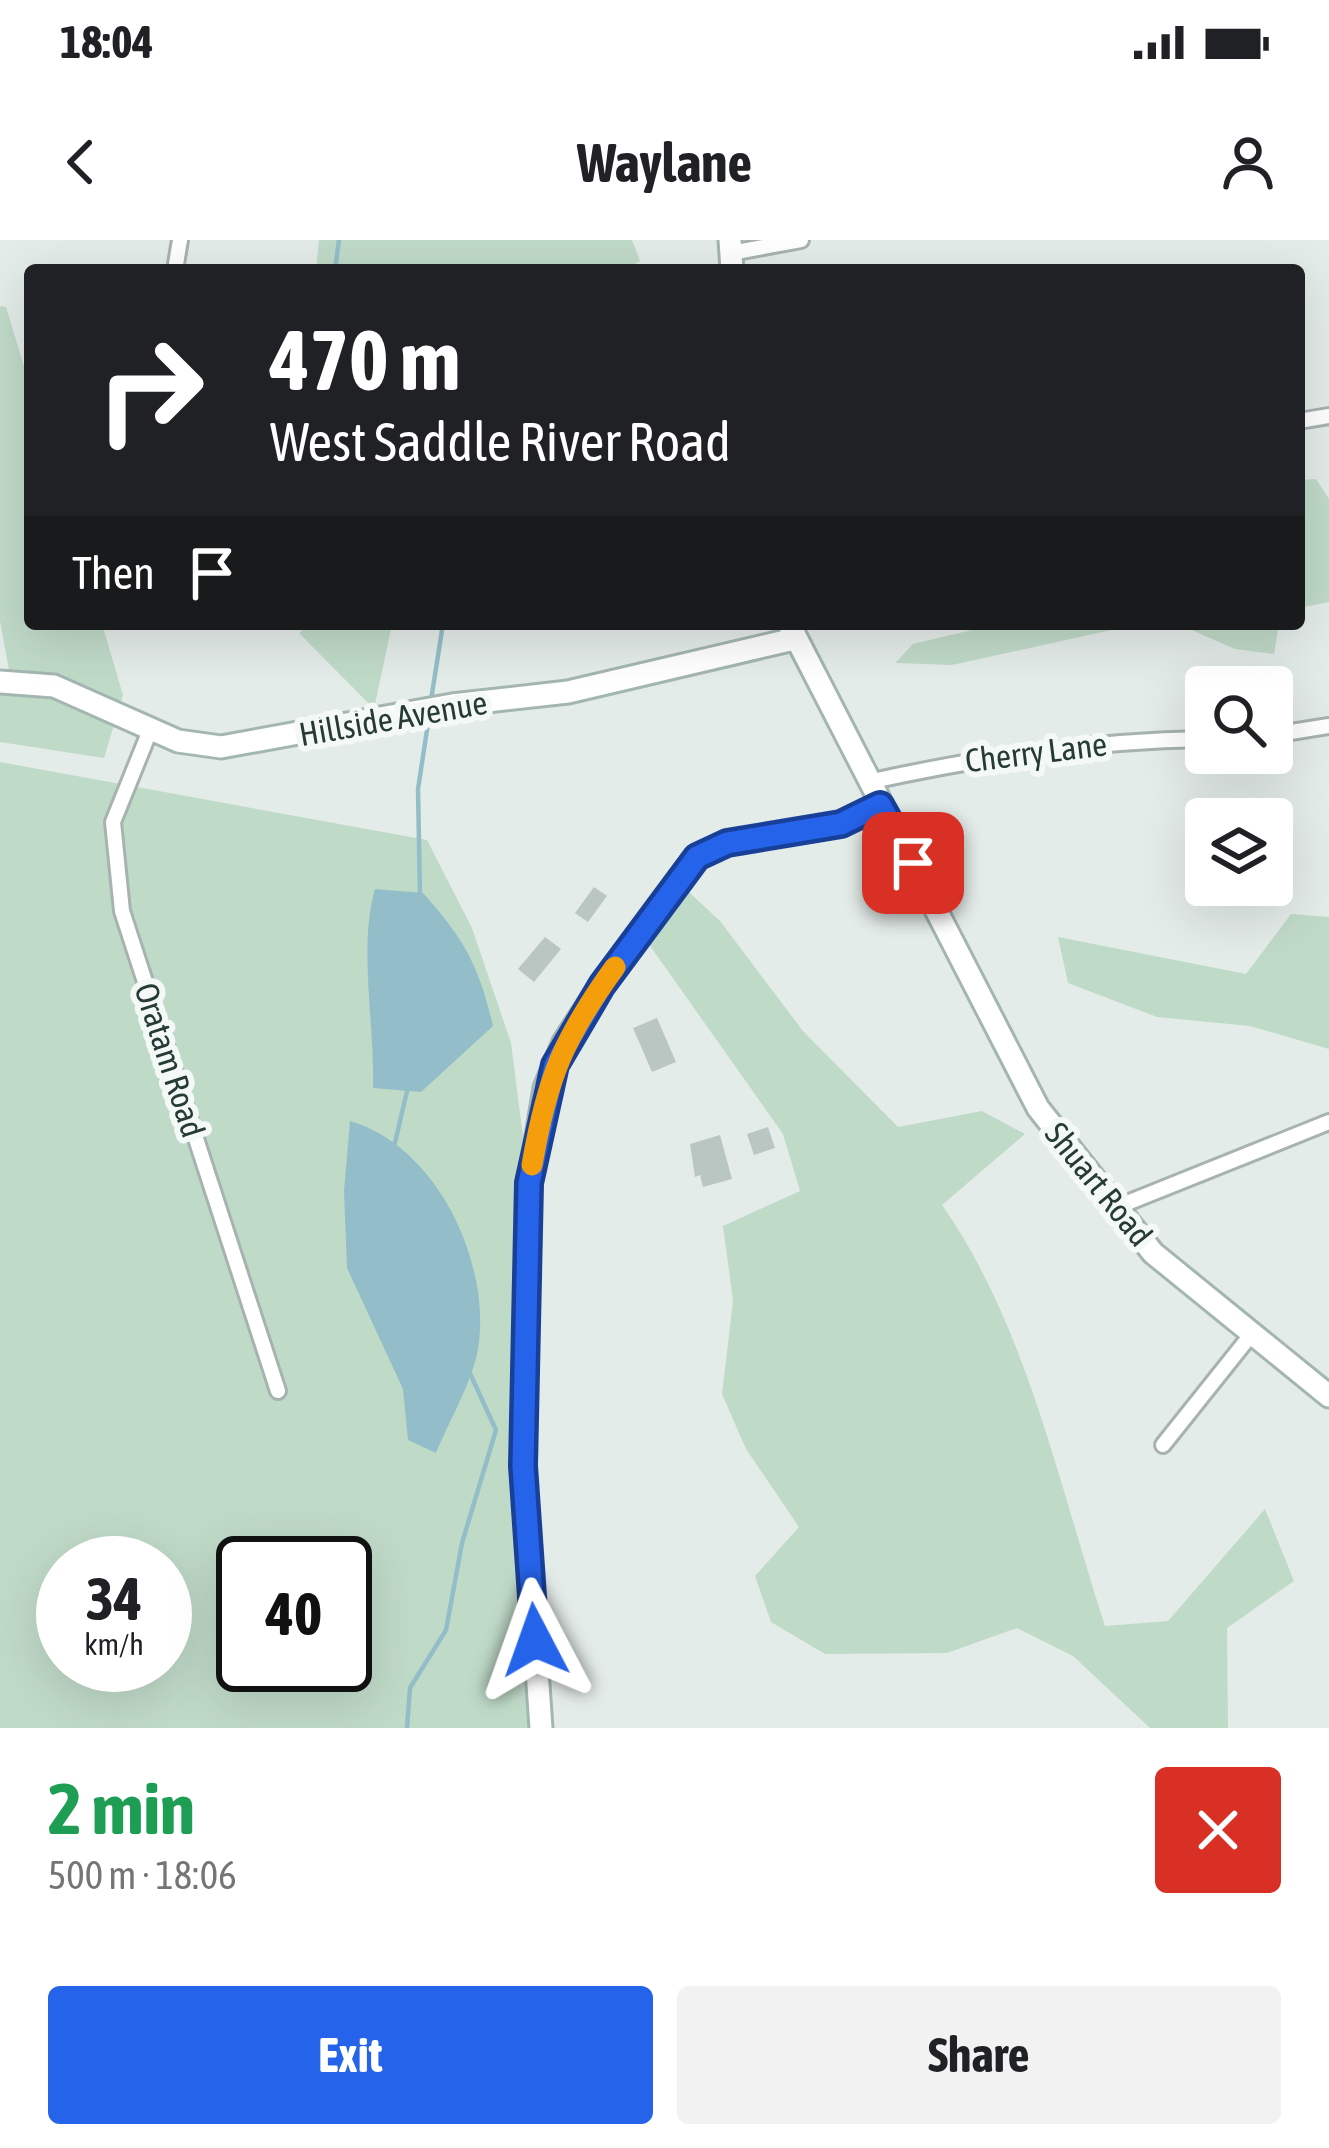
<!DOCTYPE html>
<meta charset="utf-8">
<style>
body{margin:0;font-family:"Asap Condensed",sans-serif;background:#f2f2f2;color:#202124;height:100vh;display:flex;flex-direction:column;font-size:45px;white-space:nowrap}
*{box-sizing:border-box;margin:0}
p{font-size:39px;color:#757577}
.icon{flex:none;width:66px;height:66px;fill:none;stroke:currentColor;stroke-width:2;stroke-linecap:round;stroke-linejoin:round}
.map{position:relative;height:1488px;overflow:hidden}
.panel{display:flex;flex-direction:column;background:#fff;flex:1}
.panel>*{flex:none}
.banner{position:absolute;left:24px;top:24px;width:1281px;height:366px;border-radius:12px;box-shadow:0 12px 48px #0002;background:#202124;color:#fff;overflow:hidden}
.fabs{position:absolute;left:1185px;top:426px;display:grid;gap:24px}
.fabs a{display:grid;place-items:center;width:108px;height:108px;border-radius:12px;background:#fff;box-shadow:0 12px 48px #0002;font-size:60px}
.speed{position:absolute;left:36px;top:1296px;display:flex;gap:24px;font-size:60px;font-weight:700;text-align:center}
.speed>*{display:grid;place-content:center;width:156px;height:156px;border-radius:50%;background:#fff;box-shadow:0 12px 48px #0002;line-height:1}
.speed small{font-size:30px;font-weight:400}
.speed .limit{border:6px solid #111;border-radius:18px;background:#fff;color:#111}
.pin{position:absolute;display:grid;place-items:center;width:102px;height:102px;color:#fff;margin:-51px;border-radius:24px;box-shadow:0 6px 18px #0006}
.me{position:absolute;width:132px;margin:-66px;rotate:356deg;stroke-linejoin:round;filter:drop-shadow(0 0 9px #0008)}
.turn{display:flex;align-items:center;gap:42px;height:252px;padding:0 48px;font-size:54px}
.turn .icon{width:156px;height:156px;stroke-width:2.5}
.turn b{display:block;font-size:84px;line-height:102px}
.then{display:flex;align-items:center;height:114px;padding:0 48px;background:#0003;gap:24px;font-size:45px}
.round{display:grid;place-items:center;flex:none;width:126px;height:126px;border-radius:12px;background:#f2f2f2}
.summary{display:flex;align-items:center;justify-content:space-between;height:204px;padding:0 48px}
h1{font-size:72px;font-weight:700;line-height:90px;color:#1e9e55}
.cta{display:flex;gap:24px;margin-top:auto;padding:24px 48px}
.cta a{flex:1;height:138px;border-radius:12px;background:#2563eb;color:#fff;font-size:48px;font-weight:700;line-height:138px;text-align:center}
.cta a+a{background:#f2f2f2;color:#202124}
.status{display:flex;justify-content:space-between;align-items:center;height:84px;padding:0 60px;background:#fff;direction:ltr}
.status svg{height:33px;fill:currentColor}
header{display:flex;justify-content:space-between;align-items:center;height:156px;padding:0 48px;background:#fff;font-size:54px;font-weight:700}
.map>svg:first-child{display:block}
</style>
<div class="status"><b>18:04</b><svg viewBox="0 0 49 12"><path d="M0 12V9h3v3zM5 12V6h3v6zM10 12V3h3v9zM15 12V0h3v12zM26 1h20v11H26zM47 4h2v5h-2z"/></svg></div>
<header><svg class="icon" aria-label="back" viewBox="0 0 24 24"><path d="M15 5l-7 7 7 7"/></svg>Waylane<svg class="icon" aria-label="person" viewBox="0 0 24 24"><circle cx="12" cy="8" r="4"/><path d="M4 21q1-7 8-7t8 7"/></svg></header>
<div class="map">
<svg width="1329" height="1488" viewBox="0 0 1329 1488">
<rect width="100%" height="100%" fill="#e4ece9"/>
<g fill="#c0dac8" fill-rule="evenodd">
<path d="M319 0H632L640 21 625 30H316Z"/>
<path d="M0 66 6 67 30 146V384H102L123 455 104 518 0 502V450L11 441 0 381Z"/>
<path d="M1316 239 1329 259V362L1299 368V240Z"/>
<path d="M310 384H392L374 469 299 393Z"/>
<path d="M997 384H1139L952 425 895 423 913 404Z"/>
<path d="M1178 384H1279L1274 414 1235 409Z"/>
<path d="M0 522 427 600 472 688 511 803 529 943 544 1488H0ZM63 1323H165V1425H63ZM243 1323H345V1425H243Z"/>
<path d="M676 640 720 681 803 791 898 887 982 871 1025 894 942 965C1026 1084 1060 1248 1105 1386L1168 1381 1265 1269 1294 1341 1227 1388 1228 1488H1150L1073 1416 1017 1388 947 1413 825 1414 771 1382 755 1336 799 1287 746 1209 722 1154 733 1061 723 986 800 951 783 894 648 703Z"/>
<path d="M1291 674 1329 677V809L1250 786 1157 777 1068 743 1058 697 1246 734Z"/>
</g>
<g fill="#93bec9">
<path d="M375 649 423 653C464 699 479 725 493 786L421 852 373 848C375 784 358 708 375 649Z"/>
<path d="M350 881C437 906 492 1023 478 1109 472 1143 449 1181 436 1213L408 1200 403 1149 347 1028 344 951Z"/>
</g>
<g fill="none" stroke-linecap="round" stroke-linejoin="round">
<g stroke="#93bec9" stroke-width="4.5">
<path d="M335 30 339 0"/>
<path d="M431 460 443 384"/>
<path d="M420 657 418 549 429 477"/>
<path d="M393 911 408 847"/>
<path d="M407 1488 410 1448 446 1390 462 1303 496 1190 467 1127"/>
</g>
</g>
<g fill="#bac6c2">
<path d="M594 647 607 656 588 682 575 673Z"/>
<path d="M545 697 561 709 534 742 518 729Z"/>
<path d="M657 778 676 822 652 832 633 788Z"/>
<path d="M768 887 775 908 754 915 747 894Z"/>
<path d="M720 895 732 939 703 947 700 935 695 937 690 904Z"/>
</g>
<g fill="none" stroke-linecap="round" stroke-linejoin="round">
<defs>
<g id="street">
<path d="M731 13 801 0"/>
<path d="M175 30 180 0"/>
<path d="M1299 181 1329 176"/>
<path d="M151 488 113 582 122 671 278 1151"/>
<path d="M1272 495 1329 486"/>
<path d="M868 542C981 517 1089 501 1206 499"/>
<path d="M1117 967 1329 882"/>
<path d="M1163 1205 1250 1096"/>
</g>
<g id="secondary">
<path d="M730 0 732 30"/>
<path d="M789 384 1038 868 1153 1013 1329 1156"/>
<path d="M0 442 54 446 178 501 221 507 452 465 568 452 794 399"/>
<path d="M541 1488 523 1225 529 943 545 848 564 802 601 745 697 617 727 603 841 585 880 565"/>
</g>
</defs>
<use href="#street" stroke="#a7b3b0" stroke-width="20"/>
<use href="#secondary" stroke="#a4b6b1" stroke-width="27"/>
<use href="#street" stroke="#fff" stroke-width="14"/>
<use href="#secondary" stroke="#fff" stroke-width="21"/>
</g>
<g fill="none" stroke-linecap="round" stroke-linejoin="round">
<defs>
<path id="route" d="M535 1400 523 1226 529 943 555 825 602 745 697 617 727 603 841 584 880 565 913 623"/>
</defs>
<use href="#route" stroke="#184099" stroke-width="30"/>
<use href="#route" stroke="#2563eb" stroke-width="21"/>
<path stroke="#f59e0b" stroke-width="21" d="M532 925C547 838 563 799 615 727"/>
</g>
<g text-anchor="middle" stroke-width="12" stroke-linejoin="round" paint-order="stroke">
<g font-size="33" fill="#263b36" stroke="#f4f8f7">
<text transform="translate(393 478) rotate(-10)" y="12">Hillside Avenue</text>
<text transform="translate(1036 512) rotate(-7)" y="12">Cherry Lane</text>
<text transform="translate(170 820) rotate(72)" y="12">Oratam Road</text>
<text transform="translate(1099 944) rotate(51)" y="12">Shuart Road</text>
</g>
</g>
</svg>
<div class="fabs">
<a><svg class="icon" aria-label="search" viewBox="0 0 24 24"><circle cx="10" cy="10" r="6"/><path d="M15 15l6 6"/></svg></a>
<a><svg class="icon" aria-label="layers" viewBox="0 0 24 24"><path d="M12 4l9 5-9 5-9-5zM3 14l9 5 9-5"/></svg></a>
</div>
<div class="speed"><div>34<small>km/h</small></div><div class="limit">40</div></div>
<div class="pin" style="left:913px;top:623px;background:#d93025"><svg class="icon" aria-label="arrive" viewBox="0 0 24 24"><path d="M6 21V4h12l-3 4 3 4H6"/></svg></div>
<svg class="me" style="left:535px;top:1400px" viewBox="-20 -20 40 40"><path d="M0-17L14 15 0 8-14 15z" fill="#2563eb" stroke="#fff" stroke-width="4"/></svg>
<div class="banner">
<div class="turn"><svg class="icon" aria-label="right" viewBox="0 0 24 24"><path d="M7 20v-9h11M14 6l5 5-5 5"/></svg><div><b>470 m</b>West Saddle River Road</div></div>
<div class="then">Then<svg class="icon" aria-label="arrive" viewBox="0 0 24 24"><path d="M6 21V4h12l-3 4 3 4H6"/></svg></div>
</div>
</div>
<section class="panel">
<div class="summary"><div><h1>2 min</h1><p>500 m · 18:06</p></div><a class="round" style="background:#d93025;color:#fff"><svg class="icon" aria-label="close" viewBox="0 0 24 24"><path d="M6 6l12 12M18 6L6 18"/></svg></a></div>
<div class="cta"><a>Exit</a><a>Share</a></div>
</section>
